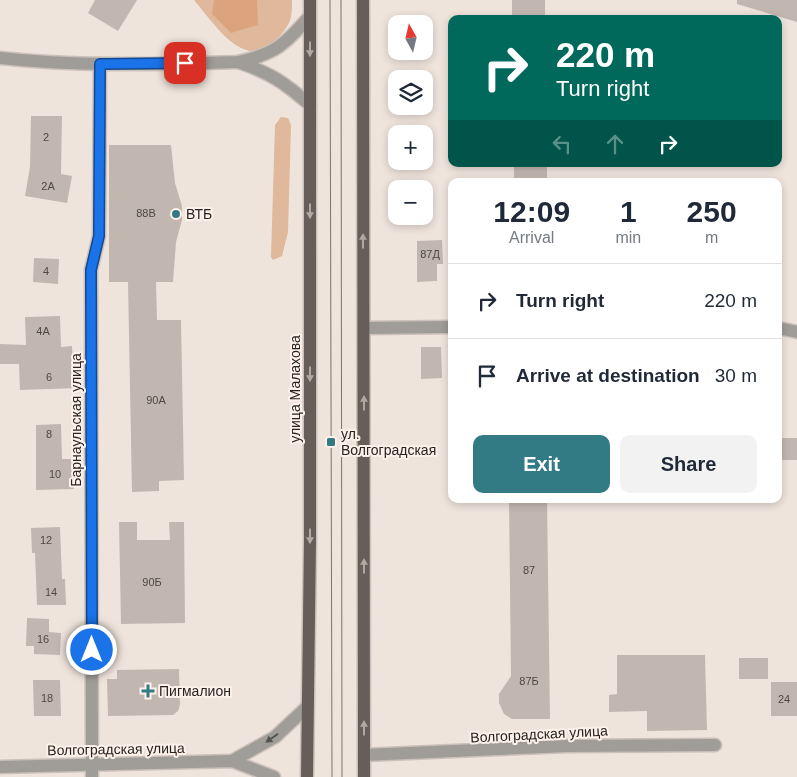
<!DOCTYPE html>
<meta charset="utf-8">
<style>
body{margin:0;font-family:Helvetica,sans-serif;background:#f2f2f3;color:#1f2937;height:100vh;display:flex;flex-direction:column;font-size:19px;white-space:nowrap}
*{box-sizing:border-box;margin:0}
p{font-size:16px;color:#747a83}
.icon{flex:none;width:28px;height:28px;fill:none;stroke:currentColor;stroke-width:2;stroke-linecap:round;stroke-linejoin:round}
.map{position:relative;flex:1;overflow:hidden}
.drawer{position:absolute;left:448px;top:178px;width:334px;height:325px;display:flex;flex-direction:column;background:#fff;border-radius:10px;box-shadow:0 2px 8px #0003}
.drawer>*{flex:none}
.top-card{position:absolute;left:448px;top:15px;width:334px;height:152px;border-radius:10px;box-shadow:0 2px 8px #0003;background:#00695c;color:#fff;overflow:hidden}
.needle{width:32px;rotate:352deg}
.buttons{position:absolute;left:388px;top:15px;display:grid;gap:10px}
.buttons a{display:grid;place-items:center;width:45px;height:45px;border-radius:10px;background:#fff;box-shadow:0 2px 8px #0003;font-size:25px}
.pin{position:absolute;display:grid;place-items:center;width:42px;height:42px;color:#fff;margin:-21px;border-radius:10px;box-shadow:0 2px 8px #0006}
.me{position:absolute;width:55px;margin:-28px;rotate:0deg;stroke-linejoin:round;filter:drop-shadow(0 0 4px #0008)}
.turn{display:flex;align-items:center;gap:18px;height:105px;padding:0 25px;font-size:22px}
.turn .icon{width:65px;height:65px;stroke-width:2.5}
.turn b{display:block;font-size:35px;line-height:42px}
.lanes{display:flex;align-items:center;height:48px;padding:0 25px;background:#0003;justify-content:center;gap:25px;direction:ltr}
.lanes .off{opacity:.35}
.eta{display:flex;justify-content:space-evenly;align-items:center;height:85px;text-align:center}
.eta b{font-size:30px;font-weight:700;line-height:35px}
.button{display:flex;gap:10px;margin-top:auto;padding:10px 25px}
.button a{flex:1;height:58px;border-radius:10px;background:#337b84;color:#fff;font-size:20px;font-weight:700;line-height:58px;text-align:center}
.button a+a{background:#f2f2f3;color:#1f2937}
ul{padding:0;list-style:none}
li{display:flex;align-items:center;gap:15px;height:75px;padding:0 25px;border-top:1px solid #e0e1e3}
li div{flex:1}
li b{display:block;font-size:19px}
li em{font-style:normal}
.map>svg:first-child{display:block}
</style>
<div class="map">
<svg width="797" height="777" viewBox="0 0 797 777">
<rect width="100%" height="100%" fill="#efe4dc"/>
<g fill="#e0b89c">
<path d="M194 0H292C292 20 291 23 278 38 246 76 214 23 194 0Z"/>
<path d="M281 117 288 118 291 125 288 232 282 256 273 260 271 257 275 125Z"/>
</g>
<path fill="#dba47e" d="M214 0H257L258 25 231 33 212 14Z"/>
<g fill="#c2b7b0">
<path d="M95 0H137L118 31 88 13Z"/>
<rect x="512" y="0" width="33" height="19"/>
<path d="M737 0H797V22L737 4Z"/>
<path d="M31 116H62L61 174 72 176 67 203 25 196 30 167Z"/>
<path d="M109 145H171L175 183 182 206V220L176 242 173 282H156L157 320H181L184 480 159 481V491L132 492 128 282H109Z"/>
<rect x="514" y="164" width="33" height="17"/>
<path d="M442 240 443 264H437V281L417 282V241Z"/>
<path d="M34 258 59 259 58 284 33 282Z"/>
<path d="M60 316 61 347 72 346 73 364H77L78 388 20 390 19 364H0V344L26 345 25 317Z"/>
<path d="M421 347H441L442 378 421 379Z"/>
<path d="M61 424 62 459H73L74 489 36 490V425Z"/>
<rect x="778" y="438" width="19" height="22"/>
<path d="M509 499H547L550 719H512L504 714 499 703V694L511 676Z"/>
<path d="M119 522H137V540H170L169 522H184L185 623 121 624Z"/>
<path d="M60 527 62 579H65L66 605H37L35 553H32L31 528Z"/>
<path d="M27 618 49 619V632L61 633 60 655 34 654V646H26Z"/>
<path d="M617 655H705L707 730 647 731V711L609 712V695L617 694Z"/>
<rect x="739" y="658" width="29" height="21"/>
<path d="M179 669 180 705 178 711 173 715 108 716 107 679H117V670Z"/>
<path d="M33 680H60L61 716H34Z"/>
<rect x="771" y="682" width="26" height="34"/>
</g>
<g fill="none" stroke-linecap="round" stroke-linejoin="round">
<defs>
<g id="minor">
<path d="M0 58C79 67 159 64 238 62 276 54 285 44 310 16"/>
<path d="M238 62C270 73 284 82 310 105"/>
<path d="M364 328 451 327"/>
<path d="M778 328 797 332"/>
<path d="M364 755 567 746 715 745"/>
<path d="M232 761 275 737 307 707"/>
<path d="M0 767 232 761 274 777"/>
<path d="M92 777 91 270 99 236 100 64"/>
</g>
<g id="major">
<path d="M363 0 364 777"/>
<path d="M307 777 310 540V0"/>
</g>
</defs>
<use href="#minor" stroke="#cbc1ba" stroke-width="15"/>
<use href="#major" stroke="#cbc1ba" stroke-width="15"/>
<use href="#minor" stroke="#a09c98" stroke-width="12"/>
<use href="#major" stroke="#675e59" stroke-width="12"/>
<g stroke="#79726d" stroke-width="1">
<path d="M330 0 332 777"/>
<path d="M341 0 342 777"/>
</g>
</g>
<defs><path id="oneway-solid" d="M-6-.8H1V-3.2L6.5 0L1 3.2V.8H-6Z" transform="scale(1.25)"/></defs>
<g fill="#b2a8a1">
<use href="#oneway-solid" transform="translate(310 49) rotate(90)"/>
<use href="#oneway-solid" transform="translate(310 211) rotate(90)"/>
<use href="#oneway-solid" transform="translate(363 241) rotate(-90)"/>
<use href="#oneway-solid" transform="translate(310 374) rotate(90)"/>
<use href="#oneway-solid" transform="translate(364 403) rotate(-90)"/>
<use href="#oneway-solid" transform="translate(310 536) rotate(90)"/>
<use href="#oneway-solid" transform="translate(364 566) rotate(-90)"/>
<use href="#oneway-solid" transform="translate(364 728) rotate(-90)"/>
</g>
<use fill="#575350" href="#oneway-solid" transform="translate(272 738) rotate(145)"/>
<g fill="none" stroke-linecap="round" stroke-linejoin="round">
<defs>
<path id="route" d="M92 650 91 270 99 236 100 64 185 63"/>
</defs>
<use href="#route" stroke="#114b97" stroke-width="12"/>
<use href="#route" stroke="#1a73e8" stroke-width="9"/>
</g>
<g fill="#337b84" stroke="#fdf1e9" stroke-width="2">
<circle cx="176" cy="214" r="5"/>
<rect x="326" y="437" width="10" height="10" rx="2.5"/>
<path d="M145.5 683.5h5v5h5v5h-5v5h-5v-5h-5v-5h5z"/>
</g>
<g text-anchor="middle" stroke-width="4" stroke-linejoin="round" paint-order="stroke">
<g font-size="11" fill="#4e4844">
<text x="46" y="141">2</text>
<text x="48" y="190">2А</text>
<text x="146" y="217">88В</text>
<text x="430" y="258">87Д</text>
<text x="46" y="275">4</text>
<text x="43" y="335">4А</text>
<text x="49" y="381">6</text>
<text x="156" y="404">90А</text>
<text x="49" y="438">8</text>
<text x="55" y="478">10</text>
<text x="46" y="544">12</text>
<text x="529" y="574">87</text>
<text x="152" y="586">90Б</text>
<text x="51" y="596">14</text>
<text x="43" y="643">16</text>
<text x="529" y="685">87Б</text>
<text x="47" y="702">18</text>
<text x="784" y="703">24</text>
</g>
<g font-size="14" fill="#272320" stroke="#fdf1e9" text-anchor="start">
<text x="186" y="219">ВТБ</text>
<text x="341" y="439">ул.<tspan x="341" dy="16">Волгоградская</tspan></text>
<text x="159" y="696">Пигмалион</text>
</g>
<g font-size="14" fill="#272320" stroke="#fdf1e9">
<text transform="translate(295 389) rotate(-90)" y="5">улица Малахова</text>
<text transform="translate(76 420) rotate(-90)" y="5">Барнаульская улица</text>
<text transform="translate(539 734) rotate(-3)" y="5">Волгоградская улица</text>
<text transform="translate(116 749) rotate(-1)" y="5">Волгоградская улица</text>
</g>
</g>
</svg>
<div class="buttons">
<a><svg class="needle" viewBox="-14 -14 28 28"><path d="M0-13l5 13h-10z" fill="#e53935"/><path d="M0 13l5-13h-10z" fill="#747a83"/></svg></a>
<a><svg class="icon" aria-label="layers" viewBox="0 0 24 24"><path d="M12 4l9 5-9 5-9-5zM3 14l9 5 9-5"/></svg></a>
<a>+</a>
<a>−</a>
</div>
<div class="pin" style="left:185px;top:63px;background:#d93025"><svg class="icon" aria-label="arrive" viewBox="0 0 24 24"><path d="M6 21V4h12l-3 4 3 4H6"/></svg></div>
<svg class="me" style="left:92px;top:650px" viewBox="-20 -20 40 40"><circle r="17" fill="#1a73e8" stroke="#fff" stroke-width="3"/><path d="M0-11L8 9 0 5-8 9z" fill="#fff"/></svg>
<div class="top-card">
<div class="turn"><svg class="icon" aria-label="right" viewBox="0 0 24 24"><path d="M7 20v-9h11M14 6l5 5-5 5"/></svg><div><b>220 m</b>Turn right</div></div>
<div class="lanes"><svg class="icon off" aria-label="left" viewBox="0 0 24 24"><path d="M17 20v-9H6M10 6l-5 5 5 5"/></svg><svg class="icon off" aria-label="ahead" viewBox="0 0 24 24"><path d="M12 20V5M6 11l6-6 6 6"/></svg><svg class="icon" aria-label="right" viewBox="0 0 24 24"><path d="M7 20v-9h11M14 6l5 5-5 5"/></svg></div>
</div>
<section class="drawer">
<div class="eta">
<div><b>12:09</b><p>Arrival</p></div>
<div><b>1</b><p>min</p></div>
<div><b>250</b><p>m</p></div>
</div>
<ul>
<li><svg class="icon" aria-label="right" viewBox="0 0 24 24"><path d="M7 20v-9h11M14 6l5 5-5 5"/></svg><div><b>Turn right</b></div><em>220 m</em></li>
<li><svg class="icon" aria-label="arrive" viewBox="0 0 24 24"><path d="M6 21V4h12l-3 4 3 4H6"/></svg><div><b>Arrive at destination</b></div><em>30 m</em></li>
</ul>
<div class="button"><a>Exit</a><a>Share</a></div>
</section>
</div>
